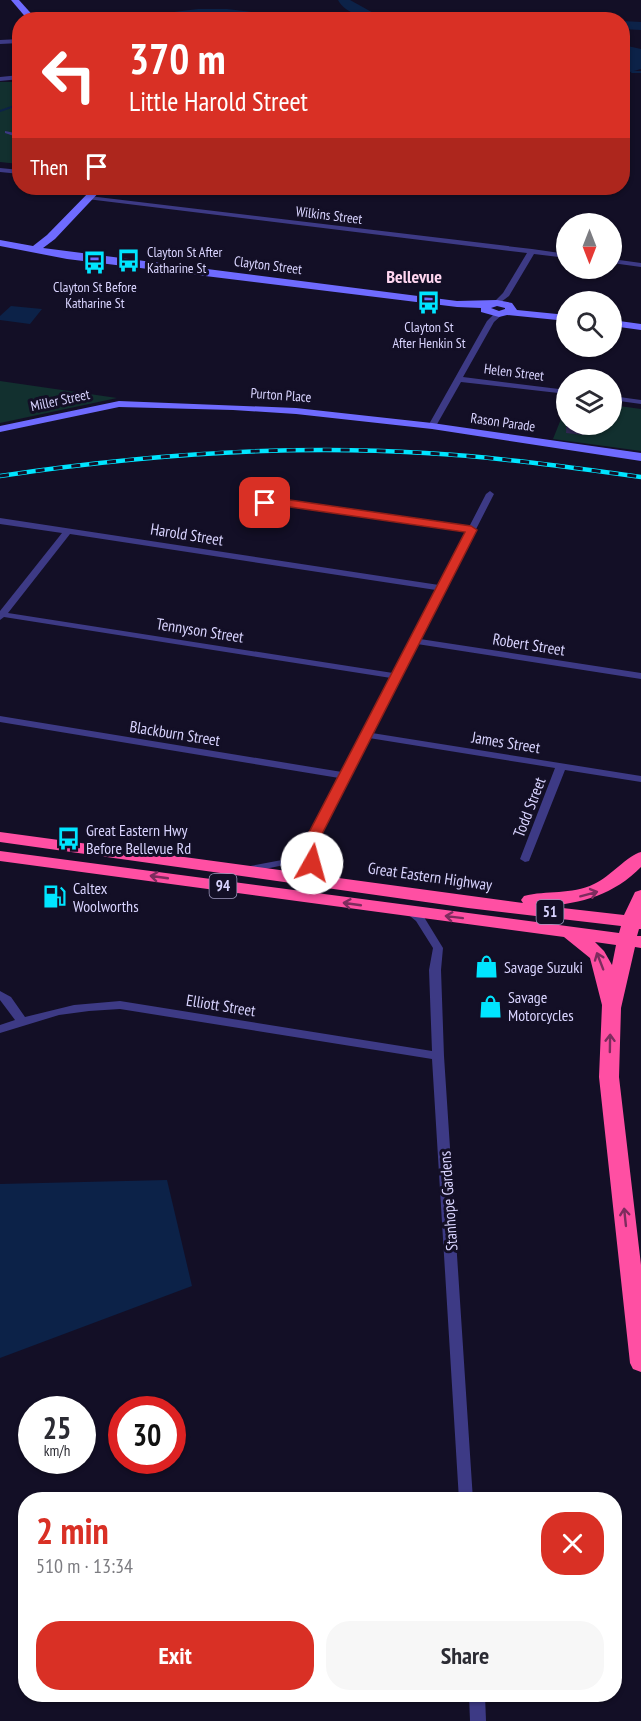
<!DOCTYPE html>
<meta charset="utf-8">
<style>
body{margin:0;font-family:"PT Sans Narrow",sans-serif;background:#f7f7f7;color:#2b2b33;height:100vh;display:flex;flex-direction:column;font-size:22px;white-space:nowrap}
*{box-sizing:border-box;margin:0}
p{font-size:20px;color:#7c7c81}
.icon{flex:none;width:33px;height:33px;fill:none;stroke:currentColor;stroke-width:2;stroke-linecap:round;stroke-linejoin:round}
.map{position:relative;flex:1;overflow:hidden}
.panel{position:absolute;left:18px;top:1492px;width:604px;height:210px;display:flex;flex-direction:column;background:#fff;border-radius:24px;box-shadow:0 2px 4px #0004}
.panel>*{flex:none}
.banner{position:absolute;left:12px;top:12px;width:618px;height:183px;border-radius:24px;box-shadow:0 2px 4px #0004;background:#d93025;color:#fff;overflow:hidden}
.needle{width:39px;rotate:180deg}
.controls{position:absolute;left:556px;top:213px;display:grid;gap:12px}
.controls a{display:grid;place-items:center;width:66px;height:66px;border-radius:50%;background:#fff;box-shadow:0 2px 4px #0004;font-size:30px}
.speed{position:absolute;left:18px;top:1396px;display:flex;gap:12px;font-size:30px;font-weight:700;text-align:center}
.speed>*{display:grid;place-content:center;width:78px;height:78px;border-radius:50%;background:#fff;box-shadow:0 2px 4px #0004;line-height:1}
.speed small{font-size:15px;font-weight:400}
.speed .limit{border:9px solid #d22;background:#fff;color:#111}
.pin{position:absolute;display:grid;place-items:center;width:51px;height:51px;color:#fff;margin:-26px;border-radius:12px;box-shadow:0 3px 9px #0006}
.me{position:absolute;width:66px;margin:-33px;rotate:7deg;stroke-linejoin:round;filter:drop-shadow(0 0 4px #0008)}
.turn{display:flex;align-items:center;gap:21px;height:126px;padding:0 18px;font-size:27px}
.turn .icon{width:78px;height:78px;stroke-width:2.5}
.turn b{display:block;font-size:42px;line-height:51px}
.then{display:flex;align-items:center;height:57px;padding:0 18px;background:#0003;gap:12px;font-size:22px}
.round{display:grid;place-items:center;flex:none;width:63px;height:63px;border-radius:24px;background:#f7f7f7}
.head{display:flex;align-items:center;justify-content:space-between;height:102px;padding:0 18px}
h1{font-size:36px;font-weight:700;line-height:45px;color:#d93025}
.primary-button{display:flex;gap:12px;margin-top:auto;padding:12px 18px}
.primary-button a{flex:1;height:69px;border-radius:24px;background:#d93025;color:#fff;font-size:24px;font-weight:700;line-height:69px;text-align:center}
.primary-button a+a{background:#f7f7f7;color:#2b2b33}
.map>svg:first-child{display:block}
</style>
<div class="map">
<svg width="641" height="1721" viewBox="0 0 641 1721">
<rect width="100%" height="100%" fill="#130f26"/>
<g fill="#12302f">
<path d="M0 82H14L19 85V164L0 162Z"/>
<path d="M0 381 117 398 0 423Z"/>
<path d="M567 404V424H612V405L641 409V451L553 439Z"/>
</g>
<g fill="#0c2248">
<path d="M198 9H227L312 19H147L174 12Z"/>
<path d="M623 45 641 49V69L623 74Z"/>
<path d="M11 306 42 309 30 324 0 320V316Z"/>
<path d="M167 1180 192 1286 0 1358V1184Z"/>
</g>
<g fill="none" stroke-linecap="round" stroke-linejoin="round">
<g stroke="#0c2248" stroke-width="2">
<path d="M632 72H641"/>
<path d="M0 111 20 104"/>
</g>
<g fill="#0c2248" fill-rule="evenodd">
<path d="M338 0H350L386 20C370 20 346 15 338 0Z"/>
<path d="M622 21 641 22V30L622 29Z"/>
</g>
<g fill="#3d3a85" fill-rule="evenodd">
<path d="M20 39V43L0 44V40Z"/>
<path d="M20 75V79L0 81V77Z"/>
<path d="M5 131 20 134V138L5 133Z"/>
<path d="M0 168 20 170V174L0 172Z"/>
<path d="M89 196 532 249 567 254V258L534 254 509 296 497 305 493 303 503 293 527 253 87 199 86 198Z"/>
<path d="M612 259 641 263V267L612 263Z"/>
<path d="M496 312 503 314 494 322 463 377 567 390V394L461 382 436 426 435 428H429L428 426 487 321Z"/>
<path d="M612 396 641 400V404L612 400Z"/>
<path d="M490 491 494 494 420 639 641 673V679L417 644 372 733 641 776V782L565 770 529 861 525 862 520 859 555 768 369 738 315 844 317 866 323 880 318 883C307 879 306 863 306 852L289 864 245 873 240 870 245 867 282 860 306 842 339 778 0 722V716L342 772 391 678 4 617 0 620V611L62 533 0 524V518L439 585 466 532 283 506H265L261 503 265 500H283L469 527 486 494ZM70 534 436 590 393 673 8 613Z"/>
<path d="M410 909 424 917 443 948 441 970 444 1056 473 1500H459L432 1059 120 1009 89 1011 59 1015 0 1033V1025L15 1020 0 1000V991L11 997 25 1017 74 1005 120 1001 432 1051 429 970 433 948 416 921 405 912Z"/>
<path d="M469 1695H485L486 1721H470Z"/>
</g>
<g fill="#6f6bff" fill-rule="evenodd">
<path d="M11 0H19L37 20H28Z"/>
<path d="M93 188H103L55 239 43 248 457 301 497 300 512 303 517 310 567 315V321L507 315 499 317 481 312V308L457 307 67 259 0 246V240L33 246 47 235ZM497 306 505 308V309L499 311 491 308Z"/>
<path d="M612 320 641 324V330L612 326Z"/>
<path d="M119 401 296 408 432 423 641 453V461L432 429 296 414 233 410 119 407 0 432V426Z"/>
</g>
<path fill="#ff4fa3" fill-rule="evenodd" d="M0 832 523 903 521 900 524 896C547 890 571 895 594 884 610 877 628 855 641 852V867C615 894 581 904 545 906L624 915 635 892 641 890V929H639L637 936H641V948L635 947 621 1008 619 1077 641 1265V1372L633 1369 630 1363 599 1077 602 1005 590 958 564 937 0 861V851L619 933 621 926 468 908 0 842ZM595 942 616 945 612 965 604 951Z"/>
<defs>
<path id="rail" d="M0 476C141 455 282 444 425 453 497 457 569 467 641 477"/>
</defs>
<use href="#rail" stroke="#00e5ff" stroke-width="4.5"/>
<use href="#rail" stroke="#130f26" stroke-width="3" stroke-dasharray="9" stroke-linecap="butt"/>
</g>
<path fill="#312854" d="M567 418V424H588L584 435 566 433Z"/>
<path fill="#1d163a" d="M585 424H588L584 435Z"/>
<defs><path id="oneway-shaft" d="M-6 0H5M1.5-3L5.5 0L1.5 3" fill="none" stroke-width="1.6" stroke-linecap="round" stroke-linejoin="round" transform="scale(1.5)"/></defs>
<g stroke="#7d2c5e">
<use href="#oneway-shaft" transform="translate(159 877) rotate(-172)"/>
<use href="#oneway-shaft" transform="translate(589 894) rotate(-15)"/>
<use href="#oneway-shaft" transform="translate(352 904) rotate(-172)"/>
<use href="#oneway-shaft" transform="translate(454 917) rotate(-173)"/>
<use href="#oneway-shaft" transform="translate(600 961) rotate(-111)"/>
<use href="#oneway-shaft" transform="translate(610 1043) rotate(-89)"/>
<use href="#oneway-shaft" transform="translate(625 1217) rotate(-96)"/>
</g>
<path fill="#d93025" stroke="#8d1f18" stroke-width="1.5" d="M283 499 471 526 477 530 317 844 319 863 312 867 305 863 303 844 465 532 283 506 265 507 260 503 265 500Z"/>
<defs>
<symbol id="bus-bare" viewBox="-9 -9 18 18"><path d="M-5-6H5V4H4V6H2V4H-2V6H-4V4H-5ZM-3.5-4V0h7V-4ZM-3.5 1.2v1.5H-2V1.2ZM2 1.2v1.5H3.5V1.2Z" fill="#00e5ff" stroke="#130f26" stroke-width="2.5" paint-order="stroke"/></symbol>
<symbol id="fuel-bare" viewBox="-9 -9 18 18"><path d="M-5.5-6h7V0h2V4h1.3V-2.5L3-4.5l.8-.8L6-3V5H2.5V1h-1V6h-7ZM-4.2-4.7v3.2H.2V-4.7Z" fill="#00e5ff" stroke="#130f26" stroke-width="2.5" paint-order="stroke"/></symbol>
<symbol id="shop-bare" viewBox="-9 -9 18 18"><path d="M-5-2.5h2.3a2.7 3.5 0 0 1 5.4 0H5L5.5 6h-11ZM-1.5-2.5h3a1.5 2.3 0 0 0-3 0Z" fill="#00e5ff" stroke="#130f26" stroke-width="2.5" paint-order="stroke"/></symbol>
</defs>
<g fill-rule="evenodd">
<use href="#bus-bare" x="112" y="244" width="33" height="33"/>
<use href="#bus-bare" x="78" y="246" width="33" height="33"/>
<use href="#bus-bare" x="412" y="286" width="33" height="33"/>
<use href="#bus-bare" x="52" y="822" width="33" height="33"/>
<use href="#fuel-bare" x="38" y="880" width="33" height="33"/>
<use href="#shop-bare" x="470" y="950" width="33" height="33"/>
<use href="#shop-bare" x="474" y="990" width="33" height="33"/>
</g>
<g text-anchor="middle" stroke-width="6" stroke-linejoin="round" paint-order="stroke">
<g font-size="14" fill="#d9d4ff" stroke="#130f26">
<text transform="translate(329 215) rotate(7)" y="5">Wilkins Street</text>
<text transform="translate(268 265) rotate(7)" y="5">Clayton Street</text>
<text transform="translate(514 372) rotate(7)" y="5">Helen Street</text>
<text transform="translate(281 395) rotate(4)" y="5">Purton Place</text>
<text transform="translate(60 400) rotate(-12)" y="5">Miller Street</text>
<text transform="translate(503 422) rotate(8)" y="5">Rason Parade</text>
</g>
<g font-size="14" fill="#d9d4ff" stroke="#130f26">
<text x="147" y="257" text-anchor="start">Clayton St After<tspan x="147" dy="16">Katharine St</tspan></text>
<text x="95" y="292">Clayton St Before<tspan x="95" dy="16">Katharine St</tspan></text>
<text x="429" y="332">Clayton St<tspan x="429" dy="16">After Henkin St</tspan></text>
</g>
<g fill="#130f26" stroke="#9e99be" stroke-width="1.5">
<rect x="209.5" y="874" width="27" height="24" rx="4.5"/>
<rect x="536.5" y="900" width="27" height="24" rx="4.5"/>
</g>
<g font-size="15" font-weight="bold" fill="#d9d4ff">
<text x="223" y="891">94</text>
<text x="550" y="917">51</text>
</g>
<g font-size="16" fill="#d9d4ff" stroke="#130f26">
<text transform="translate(187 534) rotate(9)" y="6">Harold Street</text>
<text transform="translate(200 630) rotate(9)" y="6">Tennyson Street</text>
<text transform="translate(529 644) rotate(9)" y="6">Robert Street</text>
<text transform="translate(175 733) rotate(9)" y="6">Blackburn Street</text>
<text transform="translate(506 742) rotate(9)" y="6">James Street</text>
<text transform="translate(529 807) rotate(-69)" y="6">Todd Street</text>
<text transform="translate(430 876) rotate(8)" y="6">Great Eastern Highway</text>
<text transform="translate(221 1005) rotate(9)" y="6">Elliott Street</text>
<text transform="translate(448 1201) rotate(-94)" y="6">Stanhope Gardens</text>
</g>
<g font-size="16" fill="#d9d4ff" stroke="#130f26" text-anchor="start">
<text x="86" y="836">Great Eastern Hwy<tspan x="86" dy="18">Before Bellevue Rd</tspan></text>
<text x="73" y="894">Caltex<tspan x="73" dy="18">Woolworths</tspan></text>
<text x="504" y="973">Savage Suzuki</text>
<text x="508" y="1003">Savage<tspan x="508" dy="18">Motorcycles</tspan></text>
</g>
<g font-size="18" font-weight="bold" fill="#ffd6f0" stroke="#130f26">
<text x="414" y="283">Bellevue</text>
</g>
</g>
</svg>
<div class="controls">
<a><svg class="needle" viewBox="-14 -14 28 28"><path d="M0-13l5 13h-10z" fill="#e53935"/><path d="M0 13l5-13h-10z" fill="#7c7c81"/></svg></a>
<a><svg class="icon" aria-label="search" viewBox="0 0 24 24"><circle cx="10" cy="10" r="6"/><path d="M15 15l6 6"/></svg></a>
<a><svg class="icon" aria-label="layers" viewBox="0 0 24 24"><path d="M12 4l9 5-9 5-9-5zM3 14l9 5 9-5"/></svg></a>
</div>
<div class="speed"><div>25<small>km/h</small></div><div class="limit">30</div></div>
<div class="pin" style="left:265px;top:503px;background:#d93025"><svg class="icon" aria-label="arrive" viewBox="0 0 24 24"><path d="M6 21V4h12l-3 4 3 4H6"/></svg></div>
<svg class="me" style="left:312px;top:863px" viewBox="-20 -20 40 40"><circle r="19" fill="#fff"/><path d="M0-13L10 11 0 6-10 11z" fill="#d93025"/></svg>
<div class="banner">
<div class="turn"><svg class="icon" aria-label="left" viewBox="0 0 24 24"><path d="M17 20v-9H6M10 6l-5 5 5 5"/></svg><div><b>370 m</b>Little Harold Street</div></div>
<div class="then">Then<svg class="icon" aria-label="arrive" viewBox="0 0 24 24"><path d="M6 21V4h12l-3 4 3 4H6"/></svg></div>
</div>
<section class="panel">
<div class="head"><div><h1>2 min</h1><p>510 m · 13:34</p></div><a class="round" style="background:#d93025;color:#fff"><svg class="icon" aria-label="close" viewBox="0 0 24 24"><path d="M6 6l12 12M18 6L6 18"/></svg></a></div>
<div class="primary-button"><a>Exit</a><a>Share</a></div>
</section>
</div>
